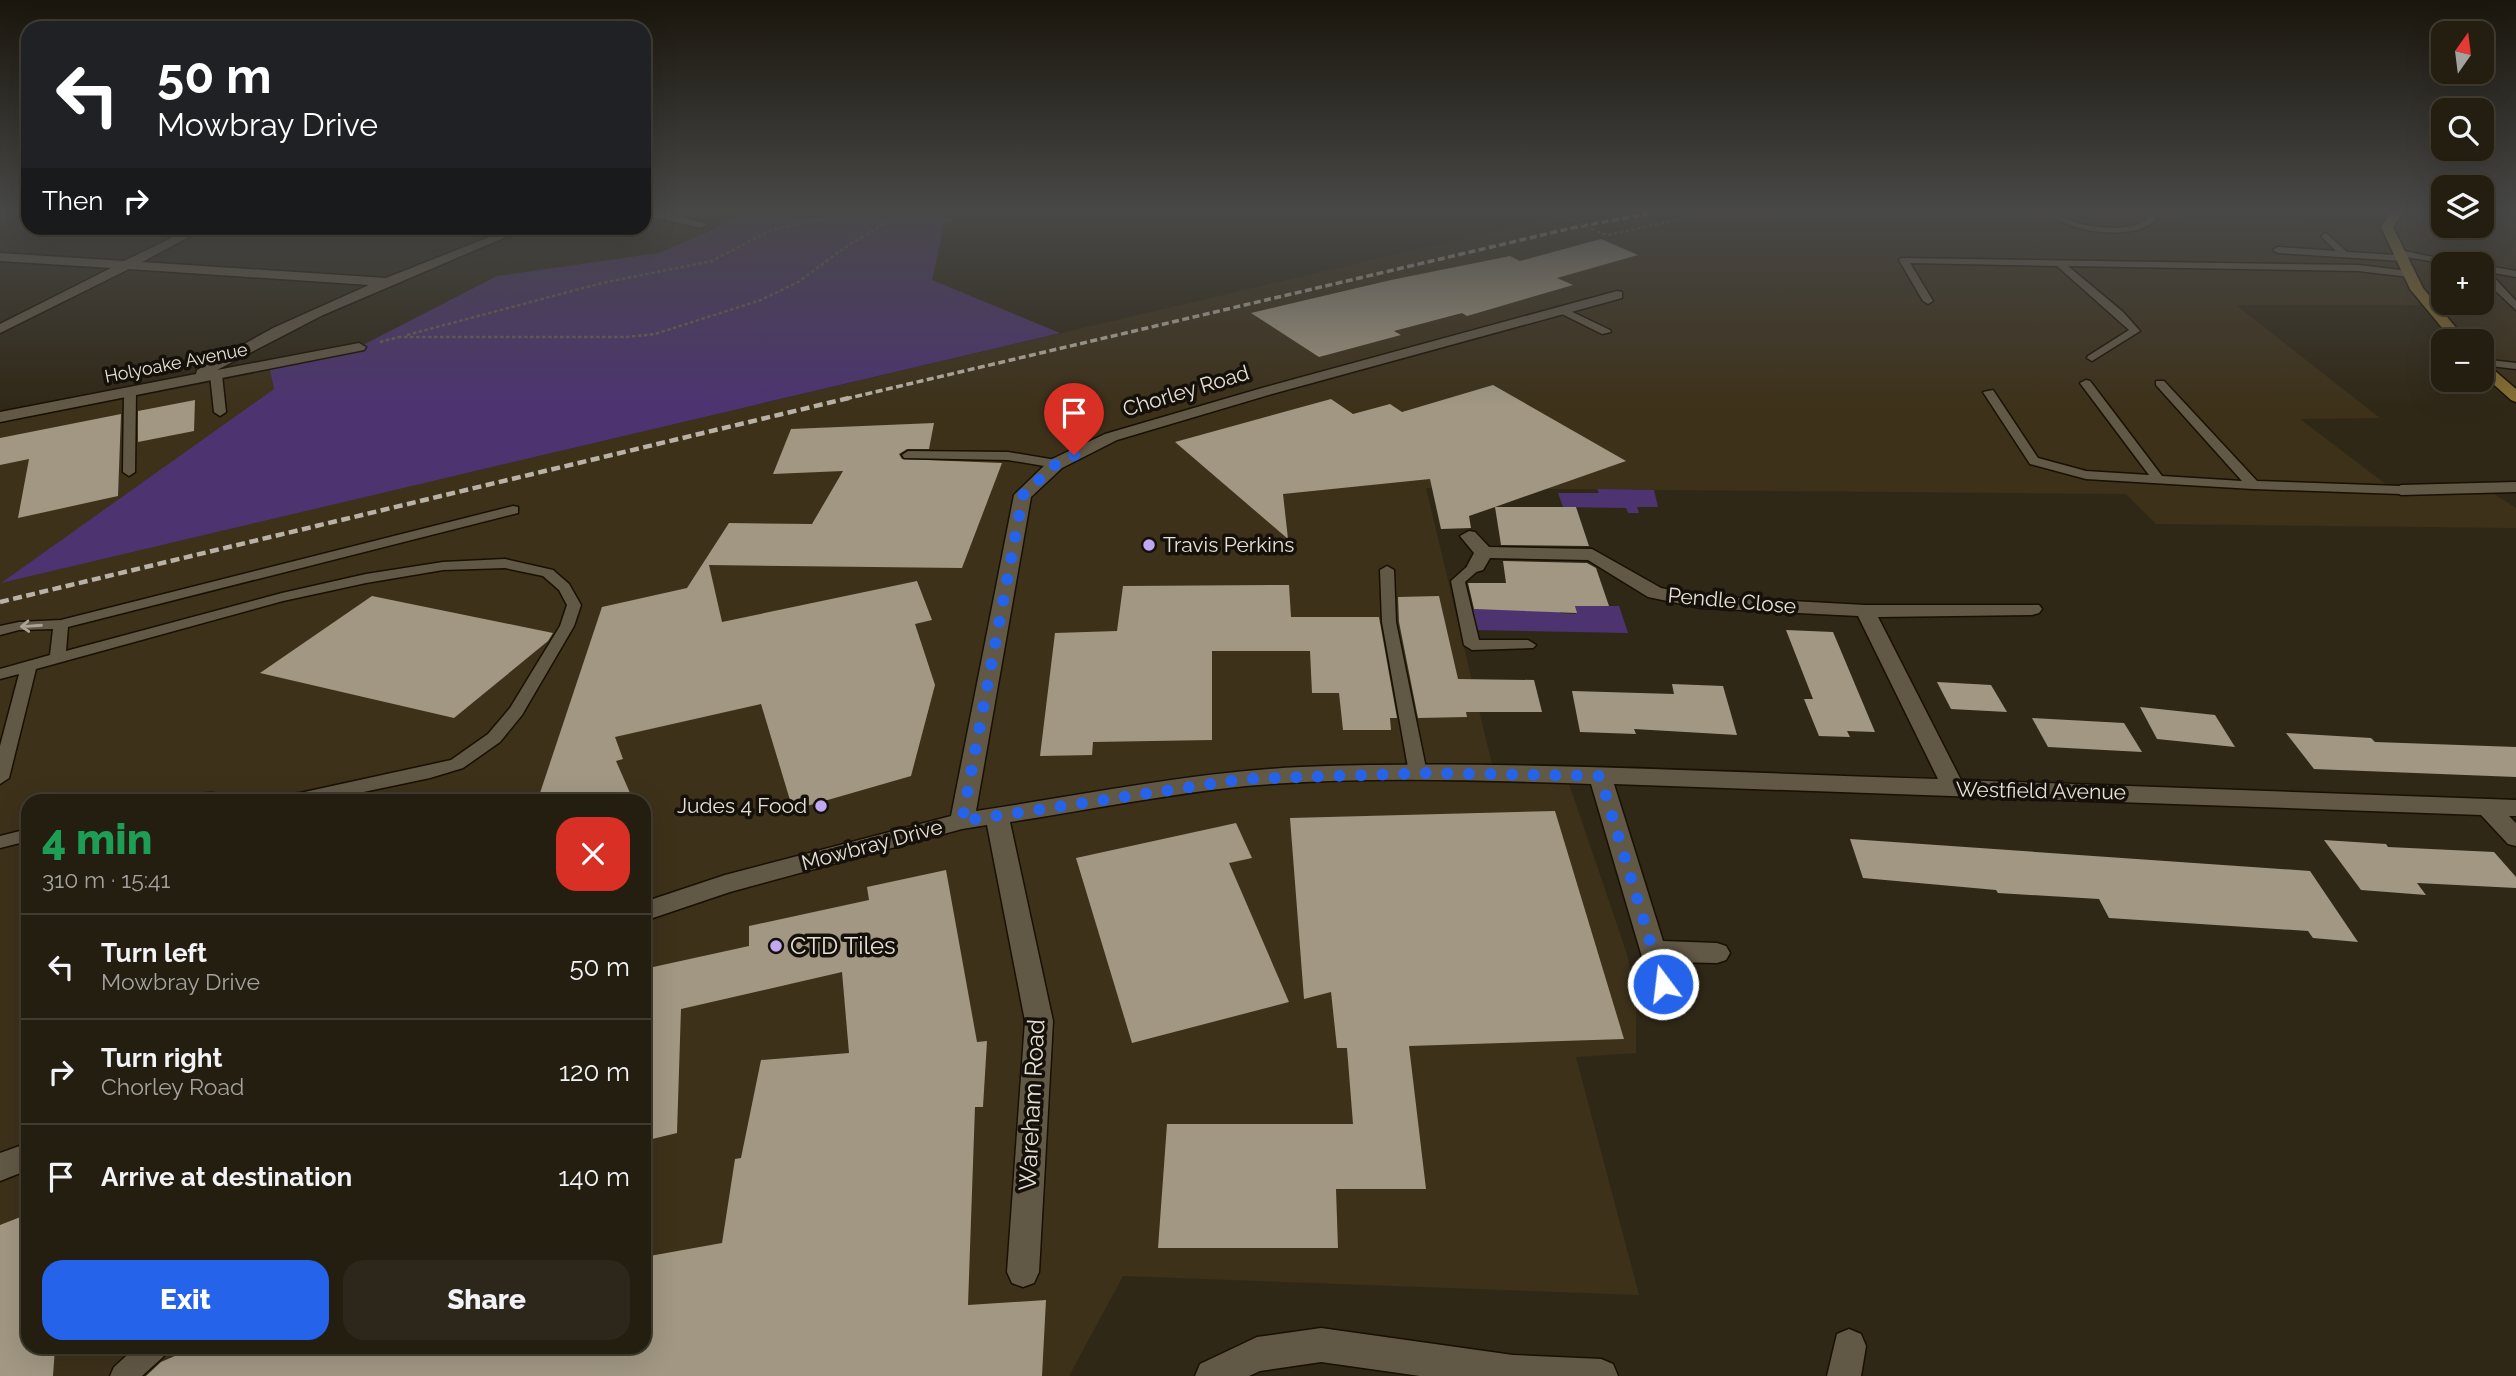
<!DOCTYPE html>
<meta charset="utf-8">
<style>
body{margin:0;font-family:Raleway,sans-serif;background:#2c271a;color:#f1f3f6;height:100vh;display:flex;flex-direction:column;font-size:26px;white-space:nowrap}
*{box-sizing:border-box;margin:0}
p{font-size:23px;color:#a3a29f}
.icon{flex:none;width:38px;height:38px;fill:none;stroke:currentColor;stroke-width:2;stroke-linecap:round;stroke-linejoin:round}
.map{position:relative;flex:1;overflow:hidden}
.drawer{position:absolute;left:21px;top:794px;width:630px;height:560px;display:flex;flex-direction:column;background:#241e11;border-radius:21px;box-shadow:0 7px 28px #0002,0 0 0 2px #413c31}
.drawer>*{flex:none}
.top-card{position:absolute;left:21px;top:21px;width:630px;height:214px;border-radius:21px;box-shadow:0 7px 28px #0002,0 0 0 2px #413c31;background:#202124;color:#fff;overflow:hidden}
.needle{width:46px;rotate:14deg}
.tools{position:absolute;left:2431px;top:21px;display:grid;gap:14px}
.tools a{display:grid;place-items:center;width:63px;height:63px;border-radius:14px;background:#241e11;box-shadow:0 7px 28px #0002,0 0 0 2px #413c31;font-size:35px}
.pin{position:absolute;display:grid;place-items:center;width:60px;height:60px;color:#fff;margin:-72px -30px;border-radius:50% 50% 50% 0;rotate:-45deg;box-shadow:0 0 7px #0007}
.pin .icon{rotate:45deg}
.me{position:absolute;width:77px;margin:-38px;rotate:345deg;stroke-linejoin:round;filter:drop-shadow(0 0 5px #0008)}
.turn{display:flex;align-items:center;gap:24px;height:147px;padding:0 21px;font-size:32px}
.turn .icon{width:91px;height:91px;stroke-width:2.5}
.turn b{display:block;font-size:49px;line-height:60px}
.then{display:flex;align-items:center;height:66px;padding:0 21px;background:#0003;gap:14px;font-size:26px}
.round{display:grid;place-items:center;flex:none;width:74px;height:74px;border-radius:21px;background:#2c271a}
.head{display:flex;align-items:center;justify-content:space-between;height:119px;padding:0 21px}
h1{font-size:42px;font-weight:800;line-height:52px;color:#1e9e55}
.action{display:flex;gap:14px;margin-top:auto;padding:14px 21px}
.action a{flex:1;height:80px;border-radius:21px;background:#2563eb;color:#fff;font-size:28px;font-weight:800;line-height:80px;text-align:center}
.action a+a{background:#2c271a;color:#f1f3f6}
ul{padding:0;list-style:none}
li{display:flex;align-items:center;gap:21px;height:105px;padding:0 21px;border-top:2px solid #413c31}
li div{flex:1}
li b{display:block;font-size:26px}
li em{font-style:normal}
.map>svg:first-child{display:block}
</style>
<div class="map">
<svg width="2516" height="1376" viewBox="0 0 2516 1376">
<rect width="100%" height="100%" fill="#302817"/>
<path fill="#3d311a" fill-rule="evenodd" d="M1572 213H2181L2185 217 2387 227 2396 213H2443V226H2482V213H2516V397L2482 367V341H2460L2431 305H2236L2380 418 2300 419 2400 495 2494 494 2516 508V528L2156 524 2126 494 1426 488 1494 773 1566 775 1626 951 1636 990V1053L1576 1057 1639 1295 1123 1276 1069 1376H0V417L269 365 275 389 3 582ZM2443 264H2482V303H2443ZM28 802H644V1348H28Z"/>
<g fill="#4d3471">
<path d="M740 213H968L944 225 932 280 1060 333 1 583 274 389 269 365 359 347 497 276 659 253 719 227Z"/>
<path d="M1597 489 1654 490 1658 507H1637L1639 513H1628L1626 508 1563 507 1558 493H1599Z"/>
<path d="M1558 605 1560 613 1576 614 1575 606H1619L1628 633 1474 630 1469 609 1515 610Z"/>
</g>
<g fill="#a19783">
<path d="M1601 239 1638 255 1557 278 1573 285 1467 316 1462 313 1394 331 1401 335 1319 357 1251 313 1391 280 1510 256 1520 261Z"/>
<path d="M1493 385 1626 461 1495 507H1576L1589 546 1501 545 1495 507 1469 516 1471 528 1441 529 1430 479 1283 494 1288 539 1175 442 1331 399 1353 414 1390 404 1402 412Z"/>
<path d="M195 400 194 431 138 442V411Z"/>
<path d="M121 414 118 496 18 518 29 459 0 465V438Z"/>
<path d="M934 423 929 449H907L899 454 902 459 1002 463 962 568 709 565 722 622 917 581 932 620 915 624 935 685 911 776 793 810 761 704 615 737 623 759 616 761 634 802H537L602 607 687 588 729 523 812 524 843 471 773 474 791 429Z"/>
<path d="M1503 561 1587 563 1596 568 1609 606H1575L1577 613 1474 609 1468 583H1506Z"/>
<path d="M1289 585 1291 617H1379L1397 718H1390L1391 730H1343L1339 693H1312L1310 651H1212V740L1093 742 1092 755 1040 756 1055 633 1117 631 1123 586Z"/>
<path d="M372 596 553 633 548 641 454 718 260 673Z"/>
<path d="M1439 596 1458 679 1534 680 1542 712H1466L1467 717 1418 718 1399 622 1398 597Z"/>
<path d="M1786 630 1833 632 1875 732 1847 731 1850 737 1819 736 1804 699H1813Z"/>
<path d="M1937 682 1991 685 2007 712 1951 709Z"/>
<path d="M1672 684 1723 686 1737 735 1634 729 1636 734 1580 732 1572 691 1674 694Z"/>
<path d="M2140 707 2215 715 2235 747 2157 739Z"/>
<path d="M2032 718 2124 723 2142 752 2048 747Z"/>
<path d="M2286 733 2371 738 2375 742 2516 747V777L2314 769Z"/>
<path d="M1555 811 1624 1039 1409 1046 1426 1189H1336L1338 1248H1158L1167 1124H1353L1347 1048H1337L1331 992 1304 999 1290 818Z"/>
<path d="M1236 823 1252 858 1229 863 1289 1002 1132 1043 1076 858Z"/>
<path d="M1850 839 2310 871 2358 942 2313 938 2308 931 2109 918 2099 899 1998 893 1996 890 1863 878Z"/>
<path d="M2324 840 2386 844 2388 847 2494 852 2516 877V888L2417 883 2426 895 2361 890Z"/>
<path d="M946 870 977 1042 987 1041 983 1107H975L968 1305 1046 1300 1042 1376H146L161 1362 193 1348H644V1257L722 1243 735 1159 741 1158 761 1060 849 1053 842 972 681 1009 677 1133 644 1141V969L749 946V926L869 900 867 887Z"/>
<path d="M28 1214V1348H55L53 1376H0V1225Z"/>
</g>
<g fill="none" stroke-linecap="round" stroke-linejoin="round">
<defs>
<g id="lane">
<path d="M2049 213C2060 213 2065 219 2075 222 2094 228 2131 232 2147 219L2143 213H2152L2156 219C2137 242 2069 233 2049 213Z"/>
<path d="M2326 233 2347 252 2396 255V251L2399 250 2468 264H2448L2406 257 2402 261 2278 253 2273 250 2278 247 2336 251 2321 236Z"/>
<path d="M1901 258 2358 265 2410 271 2415 274 2410 277 2358 271 2068 266 2123 312 2140 331 2092 361 2087 358 2088 356 2129 330 2057 266 1910 263 1933 301 1928 304 1923 301 1899 260Z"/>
<path d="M2482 265 2516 271V277L2489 272 2516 301V310L2485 281 2482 276Z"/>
<path d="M1562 307 1610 330 1611 332 1602 334 1558 312V308Z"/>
<path d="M2482 359 2516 363V369L2482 365Z"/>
<path d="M216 372 222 375 226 412 220 416 214 412 210 375Z"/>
<path d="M2086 380 2090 381 2162 476 2242 481 2156 385V381H2164L2257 481 2401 486 2407 490 2401 494 2253 489 2086 479 2030 464 1983 392 1993 390 2038 458 2086 471 2149 475 2080 383Z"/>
<path d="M130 389 136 392 135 472 129 476 123 472 124 392Z"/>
<path d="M908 451 1008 452 1056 460 1062 464 1056 468 1008 460 904 458 902 455Z"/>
<path d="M513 506 518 507V513L68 627 66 651 282 593 366 574 443 562 505 559 553 570 569 584 581 605 574 626 522 715 500 742 463 768 430 778 316 802H261L269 796 300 793 451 760 488 734 510 708 560 626 567 605 559 590 543 576 505 568 443 570 366 583 283 601 36 669 9 778 0 784V746L19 674 0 679V669L50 655 53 629 19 630 0 635V626L19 622 61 620Z"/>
<path d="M1476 562 1483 566 1465 582 1479 640H1528L1536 645 1533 648 1472 650 1464 645 1451 581 1471 563Z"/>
<path d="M1387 566 1394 570 1396 622 1427 773 1418 779 1409 773 1382 622 1380 570Z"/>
<path d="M211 793 247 796 255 802H158L166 796Z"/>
<path d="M28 829V841L0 848V836Z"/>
<path d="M135 1348H167L163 1357 142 1376H110L114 1367Z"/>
</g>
<g id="street">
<path d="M644 213H666L707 224 701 228 644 215Z"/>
<path d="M192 228H206L142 262 386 278 512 228H527L323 315 217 370 359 343 366 347 364 350 0 422V412L196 374 197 370 273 328 369 285 129 269 0 333V324L111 268 0 261V253L124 261Z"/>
<path d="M1617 291 1622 292V298L1272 394 1117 440 1062 468 1031 497 976 811C1083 795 1193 772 1301 767 1513 759 1726 773 1938 779L1858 616 1701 608 1648 597 1588 560 1490 558 1483 570 1476 572 1467 566 1474 553 1460 536 1469 531 1475 532 1489 547 1592 549 1661 588 1701 596 1865 605H2039L2042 609 2039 613 2032 615 1878 617 1961 780 2516 800V816H2509L2516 823V846L2508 844 2481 815 1614 784 1663 941 1717 943 1726 946 1730 953 1726 960 1717 963 1669 962 1676 984 1672 991 1663 995 1654 991 1650 984 1591 784C1477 780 1360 776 1246 786 1167 794 1088 810 1010 822L1053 1021 1039 1272 1034 1283 1023 1287 1012 1283 1007 1272 1025 1021 987 825 962 829 730 892 644 921V902L725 875 951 816 1014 495 1050 460 1105 434 1262 388Z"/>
<path d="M2516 482V492L2401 495 2392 490 2401 485Z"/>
<path d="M28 1143V1170L0 1181V1153Z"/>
<path d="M1321 1328 1513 1355 1601 1359 1613 1364 1618 1376H1420L1321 1362 1260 1371 1249 1376H1195L1200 1364 1257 1337Z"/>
<path d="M1849 1329 1861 1334 1866 1346 1861 1376H1827L1837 1334Z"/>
</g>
<g id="secondary">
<path d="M2390 213H2402L2393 227 2423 288 2467 341H2453L2410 289 2381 227Z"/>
<path d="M2482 363 2487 364 2516 389V402L2511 400 2482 374Z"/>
</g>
</defs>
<use href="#lane" stroke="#181003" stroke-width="3"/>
<use href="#street" stroke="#181003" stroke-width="3"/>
<use href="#secondary" stroke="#181003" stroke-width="3"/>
<g stroke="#6a6254" stroke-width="2.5" stroke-dasharray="3.5 2.5" stroke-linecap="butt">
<path d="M1602 234 1608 235 1709 213"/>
<path d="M407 335 602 283 712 261 771 230 846 213"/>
<path d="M398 337H627L655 334 761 300 798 282 847 246 903 213"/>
<path d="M380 342 399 337"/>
</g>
<use href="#lane" fill="#625846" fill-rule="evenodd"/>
<use href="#street" fill="#625846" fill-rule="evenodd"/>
<use href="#secondary" fill="#886f32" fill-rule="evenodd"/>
<path stroke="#b9b2a6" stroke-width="3.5" stroke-dasharray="7 3.5" stroke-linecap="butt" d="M845 399 1572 228 1651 213"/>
<path stroke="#b9b2a6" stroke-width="4.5" stroke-dasharray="9 4.5" stroke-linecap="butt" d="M0 602 853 397"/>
<path stroke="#6a6254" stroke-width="2.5" stroke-dasharray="3.5 2.5" stroke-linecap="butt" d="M1559 213 1602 234"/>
</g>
<defs><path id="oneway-shaft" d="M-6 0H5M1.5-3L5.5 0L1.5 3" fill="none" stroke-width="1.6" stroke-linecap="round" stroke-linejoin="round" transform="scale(1.75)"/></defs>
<use stroke="#aba395" href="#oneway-shaft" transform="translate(31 626) rotate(176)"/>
<linearGradient id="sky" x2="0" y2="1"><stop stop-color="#1a160d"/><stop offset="0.52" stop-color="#484847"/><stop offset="1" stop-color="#484847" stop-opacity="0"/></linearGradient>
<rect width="2516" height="406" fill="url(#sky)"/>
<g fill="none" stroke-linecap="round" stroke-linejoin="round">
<path stroke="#2563eb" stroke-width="12" stroke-dasharray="0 21.6" d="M1074 455 1056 464 1023 495 962 821 1244 779 1427 773 1600 776 1663 984"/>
</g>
<g fill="#c2a7f2" stroke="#15110a" stroke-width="2.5">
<circle cx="1149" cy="545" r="7"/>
<circle cx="821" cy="806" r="7"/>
<circle cx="776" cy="946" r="7"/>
</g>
<g text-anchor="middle" stroke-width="7" stroke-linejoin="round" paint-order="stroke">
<g font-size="18" fill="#e6e0d6" stroke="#15110a">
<text transform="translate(176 363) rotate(-11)" y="6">Holyoake Avenue</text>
</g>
<g font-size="21" fill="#e6e0d6" stroke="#15110a">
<text transform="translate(1186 391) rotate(-17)" y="7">Chorley Road</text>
<text transform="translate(1732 601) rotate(5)" y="7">Pendle Close</text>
<text transform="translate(2041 791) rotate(1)" y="7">Westfield Avenue</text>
<text transform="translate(872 845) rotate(-15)" y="7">Mowbray Drive</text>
</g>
<g font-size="21" fill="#e6e0d6" stroke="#15110a" text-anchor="start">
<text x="1163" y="552">Travis Perkins</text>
<text x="807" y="813" text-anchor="end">Judes 4 Food</text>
</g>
<g font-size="24" fill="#e6e0d6" stroke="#15110a" text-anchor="start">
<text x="790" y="954">CTD Tiles</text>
</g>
<g font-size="24" fill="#e6e0d6" stroke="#15110a">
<text transform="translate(1032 1105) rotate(-87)" y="8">Wareham Road</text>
</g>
</g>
</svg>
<div class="tools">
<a><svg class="needle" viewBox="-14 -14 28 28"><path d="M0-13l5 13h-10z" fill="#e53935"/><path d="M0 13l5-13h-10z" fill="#a3a29f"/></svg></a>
<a><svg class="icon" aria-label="search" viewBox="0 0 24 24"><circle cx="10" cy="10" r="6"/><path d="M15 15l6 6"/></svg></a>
<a><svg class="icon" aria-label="layers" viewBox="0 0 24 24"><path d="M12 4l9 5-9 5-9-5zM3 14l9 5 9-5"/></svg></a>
<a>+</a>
<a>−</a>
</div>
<div class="pin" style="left:1074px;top:455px;background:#d93025"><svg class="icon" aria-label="arrive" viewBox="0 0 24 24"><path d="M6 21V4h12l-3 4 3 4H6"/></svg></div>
<svg class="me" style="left:1663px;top:984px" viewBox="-20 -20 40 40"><circle r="17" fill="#2563eb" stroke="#fff" stroke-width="3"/><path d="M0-11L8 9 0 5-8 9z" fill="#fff"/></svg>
<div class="top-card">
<div class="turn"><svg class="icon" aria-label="left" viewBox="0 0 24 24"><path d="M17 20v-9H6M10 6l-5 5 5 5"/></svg><div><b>50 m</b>Mowbray Drive</div></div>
<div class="then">Then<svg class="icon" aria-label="right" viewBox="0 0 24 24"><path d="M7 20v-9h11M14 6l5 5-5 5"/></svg></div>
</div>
<section class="drawer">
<div class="head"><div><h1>4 min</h1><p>310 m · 15:41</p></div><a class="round" style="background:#d93025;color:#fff"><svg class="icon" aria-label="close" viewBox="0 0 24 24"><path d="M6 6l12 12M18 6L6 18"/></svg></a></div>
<ul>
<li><svg class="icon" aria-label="left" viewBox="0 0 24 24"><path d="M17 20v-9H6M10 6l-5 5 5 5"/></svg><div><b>Turn left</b><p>Mowbray Drive</p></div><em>50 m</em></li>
<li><svg class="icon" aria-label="right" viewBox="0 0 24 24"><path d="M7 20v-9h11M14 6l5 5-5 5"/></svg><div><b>Turn right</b><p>Chorley Road</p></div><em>120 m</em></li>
<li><svg class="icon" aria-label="arrive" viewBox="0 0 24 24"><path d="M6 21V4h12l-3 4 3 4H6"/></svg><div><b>Arrive at destination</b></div><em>140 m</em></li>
</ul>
<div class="action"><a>Exit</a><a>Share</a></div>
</section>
</div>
